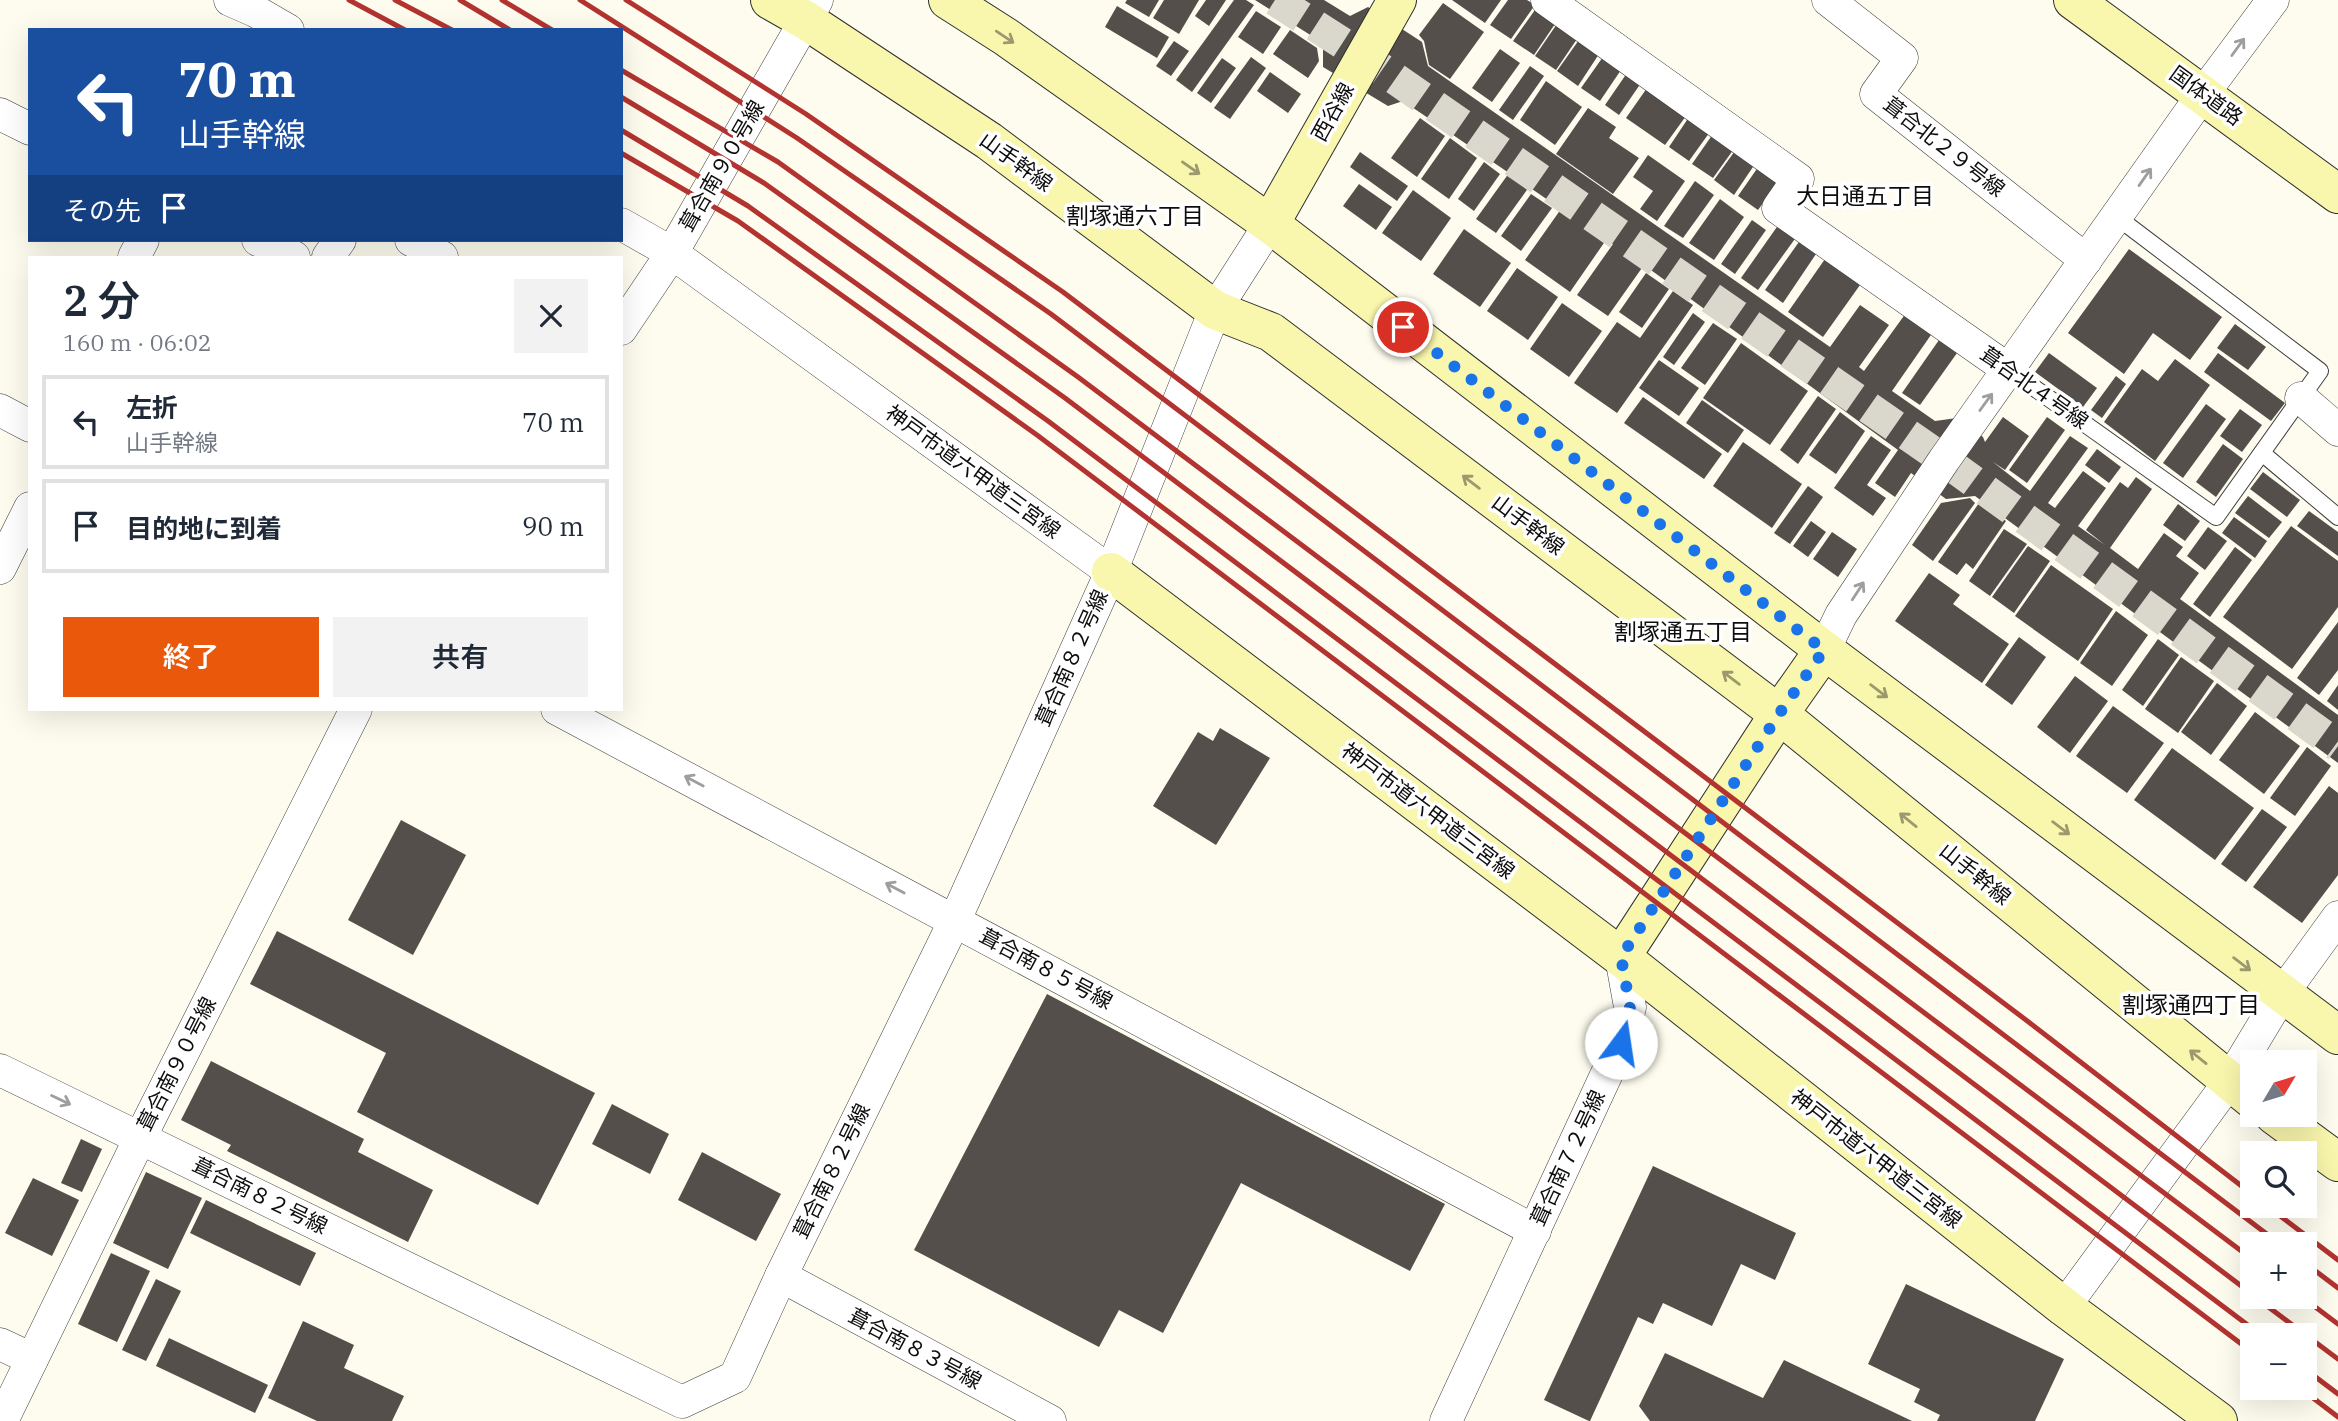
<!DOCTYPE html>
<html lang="ja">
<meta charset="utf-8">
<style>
body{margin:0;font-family:"IBM Plex Serif","Noto Sans JP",serif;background:#f2f2f3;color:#1f2937;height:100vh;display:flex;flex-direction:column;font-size:26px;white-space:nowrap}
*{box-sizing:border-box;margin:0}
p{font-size:23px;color:#747a83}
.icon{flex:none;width:38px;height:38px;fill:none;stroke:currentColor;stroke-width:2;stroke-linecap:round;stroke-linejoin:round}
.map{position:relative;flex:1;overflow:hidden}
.sheet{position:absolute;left:28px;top:256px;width:595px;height:455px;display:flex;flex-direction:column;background:#fff;border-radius:0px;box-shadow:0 7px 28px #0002}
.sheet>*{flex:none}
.hud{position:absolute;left:28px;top:28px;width:595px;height:214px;border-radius:0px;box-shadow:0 7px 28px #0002;background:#1a4fa0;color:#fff;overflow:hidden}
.needle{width:46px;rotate:52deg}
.fabs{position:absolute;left:2240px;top:1050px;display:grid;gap:14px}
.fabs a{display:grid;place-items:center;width:77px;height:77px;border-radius:0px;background:#fff;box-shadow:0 7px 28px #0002;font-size:35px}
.pin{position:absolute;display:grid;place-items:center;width:60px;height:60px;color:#fff;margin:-30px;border:4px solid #fff;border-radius:50%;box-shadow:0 2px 7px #0007}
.me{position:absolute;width:77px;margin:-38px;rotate:14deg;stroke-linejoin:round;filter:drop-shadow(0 0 5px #0008)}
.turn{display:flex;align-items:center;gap:24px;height:147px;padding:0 35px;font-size:32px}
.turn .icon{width:91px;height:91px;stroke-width:2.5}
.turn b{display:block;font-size:49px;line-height:60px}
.then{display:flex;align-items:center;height:66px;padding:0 35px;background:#0003;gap:14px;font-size:26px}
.round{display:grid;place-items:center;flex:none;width:74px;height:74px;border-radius:0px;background:#f2f2f3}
.headline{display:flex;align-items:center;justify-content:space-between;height:119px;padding:0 35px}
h1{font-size:42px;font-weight:600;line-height:52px}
.primary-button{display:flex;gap:14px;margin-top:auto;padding:14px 35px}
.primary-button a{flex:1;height:80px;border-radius:0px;background:#ea580c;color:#fff;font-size:28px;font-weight:600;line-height:80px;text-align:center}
.primary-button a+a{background:#f2f2f3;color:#1f2937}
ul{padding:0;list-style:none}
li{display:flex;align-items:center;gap:21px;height:94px;margin:0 14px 10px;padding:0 21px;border:4px solid #e0e1e3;border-radius:0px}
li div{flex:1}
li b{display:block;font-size:26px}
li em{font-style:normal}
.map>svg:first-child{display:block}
</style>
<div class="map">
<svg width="2338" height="1421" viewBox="0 0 2338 1421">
<rect width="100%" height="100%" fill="#fefcee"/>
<g fill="#544f4a">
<path d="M1127 0H1159L1149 17 1125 3Z"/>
<path d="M1164 0H1199L1179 34 1153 18Z"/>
<path d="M1206 0H1226L1209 26 1195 16Z"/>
<path d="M1234 0H1246L1254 5 1192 92 1176 80Z"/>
<path d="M1255 0H1324L1350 16 1368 7 1422 42 1428 66 1830 347 1860 305 1889 325 1859 367 1864 371 1906 313 1933 332 1892 391 1935 421 1957 418 1983 437 1985 442 2003 417 2029 436 2005 470 1993 462 2030 491 2070 436 2088 448 2048 503 2055 508 2083 471 2106 488 2078 526 2105 545 2086 530 2120 482 2128 488 2136 477 2152 489 2110 548 2138 569 2164 533 2183 547 2176 556 2199 573 2180 599 2338 715V763L1975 496 1946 499 1911 473 1895 497 1875 483 1898 450 1644 265 1608 316 1577 295 1613 244 1606 240 1570 292 1525 260 1561 209 1529 187 1496 233 1476 219 1509 173 1403 101 1388 106 1323 67V43Z"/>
<path d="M1452 0H1501L1485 23Z"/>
<path d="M1508 0H1527L1535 5 1511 39 1490 25Z"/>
<path d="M1443 3 1484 32 1450 79 1429 65 1424 41 1419 35Z"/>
<path d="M1117 6 1169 37 1157 58 1105 27Z"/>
<path d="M1537 7 1557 21 1534 55 1513 41Z"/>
<path d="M1256 11 1281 27 1263 54 1238 37Z"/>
<path d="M1559 21 1579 36 1556 70 1535 56Z"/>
<path d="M1290 30 1317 48 1319 61 1308 78 1273 54Z"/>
<path d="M1581 37 1601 51 1578 86 1557 71Z"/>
<path d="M1174 41 1189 51 1171 76 1156 66Z"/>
<path d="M1500 49 1520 63 1492 102 1472 88Z"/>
<path d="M1605 54 1623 67 1600 101 1581 88Z"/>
<path d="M1251 57 1266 68 1230 119 1214 108Z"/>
<path d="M1222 58 1236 68 1211 103 1197 93Z"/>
<path d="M1530 66 1544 76 1513 120 1499 110Z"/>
<path d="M1270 72 1301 94 1288 113 1257 91Z"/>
<path d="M1627 73 1641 83 1619 115 1605 105Z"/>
<path d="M1546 81 1582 107 1555 145 1520 120Z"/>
<path d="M1647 88 1686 116 1665 145 1626 118Z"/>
<path d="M1588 108 1616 127 1609 138 1639 158 1613 194 1556 154Z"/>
<path d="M1691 114 1712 129 1689 161 1669 147Z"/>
<path d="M1420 118 1445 136 1417 177 1391 158Z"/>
<path d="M1715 131 1736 146 1713 178 1692 164Z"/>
<path d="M1450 138 1477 158 1449 199 1421 179Z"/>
<path d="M1737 148 1757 161 1734 195 1714 180Z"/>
<path d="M1360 152 1408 186 1397 201 1350 167Z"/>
<path d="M1648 155 1685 181 1657 221 1640 209 1653 191 1633 177Z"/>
<path d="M1484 162 1500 174 1474 211 1458 199Z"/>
<path d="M1761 163 1781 178 1758 210 1738 196Z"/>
<path d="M1695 181 1714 195 1683 238 1664 226Z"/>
<path d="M1359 184 1392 207 1376 230 1343 206Z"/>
<path d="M1413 190 1451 218 1421 261 1382 233Z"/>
<path d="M1531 194 1552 208 1521 251 1501 236Z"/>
<path d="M1720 199 1744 217 1714 260 1689 243Z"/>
<path d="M1752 220 1766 230 1735 274 1721 264Z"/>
<path d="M1779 224 1797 236 1758 290 1741 278Z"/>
<path d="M1464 229 1511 263 1480 307 1433 274Z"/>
<path d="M1801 239 1818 251 1783 303 1765 290Z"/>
<path d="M2129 249 2222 317 2190 360 2153 333 2124 374 2068 333Z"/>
<path d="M1825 259 1860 285 1823 337 1788 312Z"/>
<path d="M1517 268 1558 297 1528 340 1487 311Z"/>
<path d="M1646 273 1669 289 1642 328 1619 312Z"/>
<path d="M1673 291 1693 305 1617 413 1574 383 1617 322 1640 338Z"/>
<path d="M1562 303 1602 331 1569 377 1530 349Z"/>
<path d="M1693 313 1705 322 1674 365 1663 357Z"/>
<path d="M1713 323 1737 339 1705 385 1681 368Z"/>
<path d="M2235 324 2266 347 2248 370 2217 348Z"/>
<path d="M1939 340 1957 353 1920 405 1902 393Z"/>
<path d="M1741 343 1808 391 1770 445 1703 398Z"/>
<path d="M2049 353 2097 388 2083 407 2035 372Z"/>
<path d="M2218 353 2285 403 2271 421 2204 372Z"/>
<path d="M2175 359 2210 385 2155 461 2104 422 2142 369 2158 381Z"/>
<path d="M1659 360 1699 388 1679 416 1639 388Z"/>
<path d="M2116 376 2126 384 2102 418 2091 410Z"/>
<path d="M1818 396 1836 409 1798 464 1780 450Z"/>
<path d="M1643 397 1722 454 1704 479 1624 423Z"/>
<path d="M1702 400 1744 430 1728 453 1686 423Z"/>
<path d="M2206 404 2226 419 2183 478 2163 463Z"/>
<path d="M2240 409 2262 425 2242 452 2220 436Z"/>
<path d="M1840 412 1865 431 1836 474 1809 455Z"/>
<path d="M2047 417 2065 430 2027 483 2009 470Z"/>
<path d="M1871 436 1891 450 1867 485 1886 498 1873 516 1834 488Z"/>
<path d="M1743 442 1802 484 1772 528 1713 486Z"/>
<path d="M2223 444 2243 459 2216 497 2196 482Z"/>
<path d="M2097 449 2121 467 2109 483 2085 465Z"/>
<path d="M2263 472 2300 500 2287 517 2250 489Z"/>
<path d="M1808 486 1823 497 1790 544 1774 533Z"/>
<path d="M2248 496 2282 522 2269 538 2235 513Z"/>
<path d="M1970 498 1975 503 1933 561 1912 545 1941 503Z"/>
<path d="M1979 503 2006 521 1973 569 1966 563 1957 575 1938 562Z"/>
<path d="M2178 504 2200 521 2185 541 2163 525Z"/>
<path d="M2309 511 2338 532V556L2297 526Z"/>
<path d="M2234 517 2267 541 2255 558 2222 533Z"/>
<path d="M1811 521 1826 532 1808 557 1793 546Z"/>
<path d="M2291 526 2338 561V607L2292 669 2223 617Z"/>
<path d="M2208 527 2227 541 2205 570 2187 556Z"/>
<path d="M2004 529 2027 544 1990 596 1969 581Z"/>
<path d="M1832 532 1857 549 1838 577 1813 559Z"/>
<path d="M2028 546 2050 561 2014 613 1992 597Z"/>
<path d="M2235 547 2252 560 2210 617 2193 604Z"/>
<path d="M2051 565 2113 609 2078 661 2015 616Z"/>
<path d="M1929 573 1960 595 1953 604 2009 644 1982 683 1895 621Z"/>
<path d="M2116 611 2148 635 2112 686 2080 663Z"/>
<path d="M2338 622V670L2319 695 2297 678Z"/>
<path d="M2019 637 2046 657 2012 705 1985 685Z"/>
<path d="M2158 639 2179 655 2143 706 2122 690Z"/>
<path d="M2181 657 2214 681 2178 733 2145 709Z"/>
<path d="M2075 676 2108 701 2070 753 2037 727Z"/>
<path d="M2217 683 2247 706 2211 755 2181 732Z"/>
<path d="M2338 685V710L2327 701Z"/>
<path d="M2113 706 2164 743 2127 793 2076 756Z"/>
<path d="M2255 712 2300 746 2264 794 2219 760Z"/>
<path d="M1220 728 1270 758 1216 845 1153 806 1198 732 1213 741Z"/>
<path d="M2307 747 2331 766 2295 816 2270 798Z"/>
<path d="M2172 748 2254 808 2215 860 2134 800Z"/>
<path d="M2329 786 2338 793V875L2302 923 2253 887Z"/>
<path d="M2262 809 2287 827 2246 882 2221 864Z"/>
<path d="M401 820 466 855 413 955 348 920Z"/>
<path d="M277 931 595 1093 538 1205 357 1112 386 1053 250 984Z"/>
<path d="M1047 994 1445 1204 1410 1271 1241 1183 1163 1333 1119 1310 1099 1347 914 1250Z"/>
<path d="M211 1061 364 1139 358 1152 433 1190 408 1242 227 1151 231 1145 181 1120Z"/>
<path d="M612 1104 669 1134 650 1174 592 1144Z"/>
<path d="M81 1139 102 1149 82 1192 61 1183Z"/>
<path d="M702 1152 781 1194 756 1241 678 1200Z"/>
<path d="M1653 1166 1796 1233 1775 1280 1741 1264 1712 1326 1663 1303 1653 1324 1638 1317 1590 1421H1589L1544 1400Z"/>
<path d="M146 1172 202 1198 168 1269 113 1243Z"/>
<path d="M33 1178 79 1200 52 1256 5 1233Z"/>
<path d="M206 1200 316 1253 300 1286 190 1233Z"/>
<path d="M111 1253 150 1271 117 1342 78 1324Z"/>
<path d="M156 1279 181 1291 146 1361 122 1350Z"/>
<path d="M1906 1284 2064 1359 2035 1421H1937L1940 1415 1914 1402 1920 1389 1868 1364Z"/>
<path d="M303 1321 354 1345 344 1368 404 1396 392 1421H317L268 1398Z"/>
<path d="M169 1338 268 1385 255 1413 156 1366Z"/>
<path d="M1665 1353 1763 1398 1784 1360 1912 1421H1650L1639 1406Z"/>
</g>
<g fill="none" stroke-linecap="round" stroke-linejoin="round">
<path stroke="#dad8cc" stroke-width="32" stroke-dasharray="32 16" stroke-linecap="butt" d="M1275 0 1364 57 1944 460 2338 746"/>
<defs>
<g id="lane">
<path d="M2009 370 2216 517 2320 371 2117 217"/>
<path d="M2262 453 2338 517"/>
</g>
<g id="street">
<path d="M230 0 255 11 288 30"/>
<path d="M1547 0 1798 179 1778 208 2009 370"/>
<path d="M1828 0 1902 58 1876 94 2086 260"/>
<path d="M0 114 30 129"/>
<path d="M621 224 672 253 1111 572"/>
<path d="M258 240 294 257"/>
<path d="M411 240 442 257"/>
<path d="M134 257 143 240"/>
<path d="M328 257 340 240"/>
<path d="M621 329 672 253 817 0"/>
<path d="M2301 398 2338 430"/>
<path d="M0 410 30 426"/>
<path d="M0 568 30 508"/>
<path d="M1824 650 1841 615 1944 460 2203 94 2273 0"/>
<path d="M557 709 1535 1231"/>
<path d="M0 1070 682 1402 735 1377 781 1276 955 920 1111 572 1215 310 1270 224"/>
<path d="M781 1276 1050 1421"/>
<path d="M2064 1307 2229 1082 2282 994 2338 917"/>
<path d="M0 1344 32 1359"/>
<path d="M2 1421 140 1138 356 709"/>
<path d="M1446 1421 1621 1043 1630 1007 1621 957"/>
</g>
<g id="secondary">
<path d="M770 0 807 21 989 141 1215 310 1271 332 1779 714 2252 1099"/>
<path d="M948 0 1006 37 1270 224 1824 650 2338 1035"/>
<path d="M2073 0 2338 194"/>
<path d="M1270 224 1397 0"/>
<path d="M1111 572 1621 957 2064 1307 2218 1421"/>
<path d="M1621 957 1779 714 1824 650"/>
<path d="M2274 1115 2338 1162"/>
</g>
</defs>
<use href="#lane" stroke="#404040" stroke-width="18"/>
<use href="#street" stroke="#404040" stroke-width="33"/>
<use href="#secondary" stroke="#2f2f2f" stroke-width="40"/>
<use href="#lane" stroke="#fff" stroke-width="16"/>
<use href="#street" stroke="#fff" stroke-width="32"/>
<use href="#secondary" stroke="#f9f6ad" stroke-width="38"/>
<g stroke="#b2332f" stroke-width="5">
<path d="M349 0 405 30"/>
<path d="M395 0 452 30"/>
<path d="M460 0 510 30"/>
<path d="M502 0 552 30"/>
<path d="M580 0 797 138 1051 314 2280 1244"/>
<path d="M626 0 806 114 1063 292 2026 1020 2252 1194"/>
<path d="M621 70 778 162 1078 377 2252 1259"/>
<path d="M621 97 764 183 1065 398 2252 1294"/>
<path d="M621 130 748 206 1048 421 2261 1335"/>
<path d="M621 153 738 221 1037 435 2252 1352"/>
<path d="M2267 1206 2338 1260"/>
<path d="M2305 1263 2338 1288"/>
<path d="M2255 1297 2338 1359"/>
<path d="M2302 1297 2338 1324"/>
<path d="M2305 1369 2338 1394"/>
<path d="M2300 1388 2338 1417"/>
</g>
</g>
<defs><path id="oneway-shaft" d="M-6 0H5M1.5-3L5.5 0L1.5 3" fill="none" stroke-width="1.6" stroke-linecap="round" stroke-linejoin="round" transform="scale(1.75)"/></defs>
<g stroke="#9b996d">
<use href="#oneway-shaft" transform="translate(1005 37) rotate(34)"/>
<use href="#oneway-shaft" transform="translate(1191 168) rotate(35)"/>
<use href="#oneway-shaft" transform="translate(1471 482) rotate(-143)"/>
<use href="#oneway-shaft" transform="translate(1731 678) rotate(-143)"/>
<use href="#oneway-shaft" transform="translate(1879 691) rotate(37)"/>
<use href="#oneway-shaft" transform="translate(1908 820) rotate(-141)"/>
<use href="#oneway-shaft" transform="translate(2061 828) rotate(37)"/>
<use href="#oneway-shaft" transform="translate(2242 964) rotate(37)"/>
<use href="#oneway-shaft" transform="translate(2198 1057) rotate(-141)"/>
</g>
<g stroke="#9e9e9e">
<use href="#oneway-shaft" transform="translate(2238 47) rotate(-54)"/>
<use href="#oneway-shaft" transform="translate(2145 177) rotate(-55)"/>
<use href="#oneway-shaft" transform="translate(1986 402) rotate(-54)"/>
<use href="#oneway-shaft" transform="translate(1858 591) rotate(-57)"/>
<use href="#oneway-shaft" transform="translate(694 781) rotate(-152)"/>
<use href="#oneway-shaft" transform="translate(895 888) rotate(-152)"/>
<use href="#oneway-shaft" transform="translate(61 1100) rotate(26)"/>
</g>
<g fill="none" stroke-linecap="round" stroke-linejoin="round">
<path stroke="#1a73e8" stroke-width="12" stroke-dasharray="0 21.6" d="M1403 327 1824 650 1779 714 1621 957 1630 1007 1621 1043"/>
</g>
<g text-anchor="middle" stroke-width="7" stroke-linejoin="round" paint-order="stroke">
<g font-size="21" fill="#0d0d0d" stroke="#fff">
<text transform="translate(2206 96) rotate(36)" y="7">国体道路</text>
<text transform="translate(1333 112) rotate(-61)" y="7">西谷線</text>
<text transform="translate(1944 147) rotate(38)" y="7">葺合北２９号線</text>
<text transform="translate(1016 162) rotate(36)" y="7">山手幹線</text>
<text transform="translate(722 166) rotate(-60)" y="7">葺合南９０号線</text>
<text transform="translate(2034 388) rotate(35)" y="7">葺合北４号線</text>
<text transform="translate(973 472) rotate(36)" y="7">神戸市道六甲道三宮線</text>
<text transform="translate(1528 525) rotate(37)" y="7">山手幹線</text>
<text transform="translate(1072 658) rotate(-66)" y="7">葺合南８２号線</text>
<text transform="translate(1428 811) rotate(37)" y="7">神戸市道六甲道三宮線</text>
<text transform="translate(1975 874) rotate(39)" y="7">山手幹線</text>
<text transform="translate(1046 969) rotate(28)" y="7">葺合南８５号線</text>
<text transform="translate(177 1064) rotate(-63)" y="7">葺合南９０号線</text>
<text transform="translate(1568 1158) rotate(-65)" y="7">葺合南７２号線</text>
<text transform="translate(1876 1159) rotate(38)" y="7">神戸市道六甲道三宮線</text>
<text transform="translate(832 1171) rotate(-64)" y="7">葺合南８２号線</text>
<text transform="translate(260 1196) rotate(26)" y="7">葺合南８２号線</text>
<text transform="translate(915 1349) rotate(28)" y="7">葺合南８３号線</text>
</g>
<g font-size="23" fill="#0d0d0d" stroke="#fff">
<text x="1865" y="204">大日通五丁目</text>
<text x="1135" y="224">割塚通六丁目</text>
<text x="1683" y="640">割塚通五丁目</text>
<text x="2191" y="1013">割塚通四丁目</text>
</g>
</g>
</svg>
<div class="fabs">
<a><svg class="needle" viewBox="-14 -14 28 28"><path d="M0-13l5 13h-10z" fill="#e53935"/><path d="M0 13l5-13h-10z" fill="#747a83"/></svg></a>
<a><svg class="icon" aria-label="search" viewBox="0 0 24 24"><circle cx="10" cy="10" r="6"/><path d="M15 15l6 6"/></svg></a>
<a>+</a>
<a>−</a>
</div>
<div class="pin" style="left:1403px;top:327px;background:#d93025"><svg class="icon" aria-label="arrive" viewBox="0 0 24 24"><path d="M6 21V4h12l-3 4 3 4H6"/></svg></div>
<svg class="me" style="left:1621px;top:1043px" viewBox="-20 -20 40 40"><circle r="19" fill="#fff"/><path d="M0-13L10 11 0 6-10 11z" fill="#1a73e8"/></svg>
<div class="hud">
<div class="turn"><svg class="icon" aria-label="left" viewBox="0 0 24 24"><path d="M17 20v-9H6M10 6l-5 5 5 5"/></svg><div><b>70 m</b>山手幹線</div></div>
<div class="then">その先<svg class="icon" aria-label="arrive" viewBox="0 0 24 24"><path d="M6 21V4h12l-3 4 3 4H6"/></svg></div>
</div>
<section class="sheet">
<div class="headline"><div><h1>2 分</h1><p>160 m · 06:02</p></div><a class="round"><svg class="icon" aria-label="close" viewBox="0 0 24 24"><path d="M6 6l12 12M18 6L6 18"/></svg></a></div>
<ul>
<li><svg class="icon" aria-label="left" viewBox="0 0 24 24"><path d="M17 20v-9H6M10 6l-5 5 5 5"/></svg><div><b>左折</b><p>山手幹線</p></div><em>70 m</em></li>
<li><svg class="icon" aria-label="arrive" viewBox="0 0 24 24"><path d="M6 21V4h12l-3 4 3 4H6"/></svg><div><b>目的地に到着</b></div><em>90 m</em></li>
</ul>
<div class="primary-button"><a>終了</a><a>共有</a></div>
</section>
</div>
